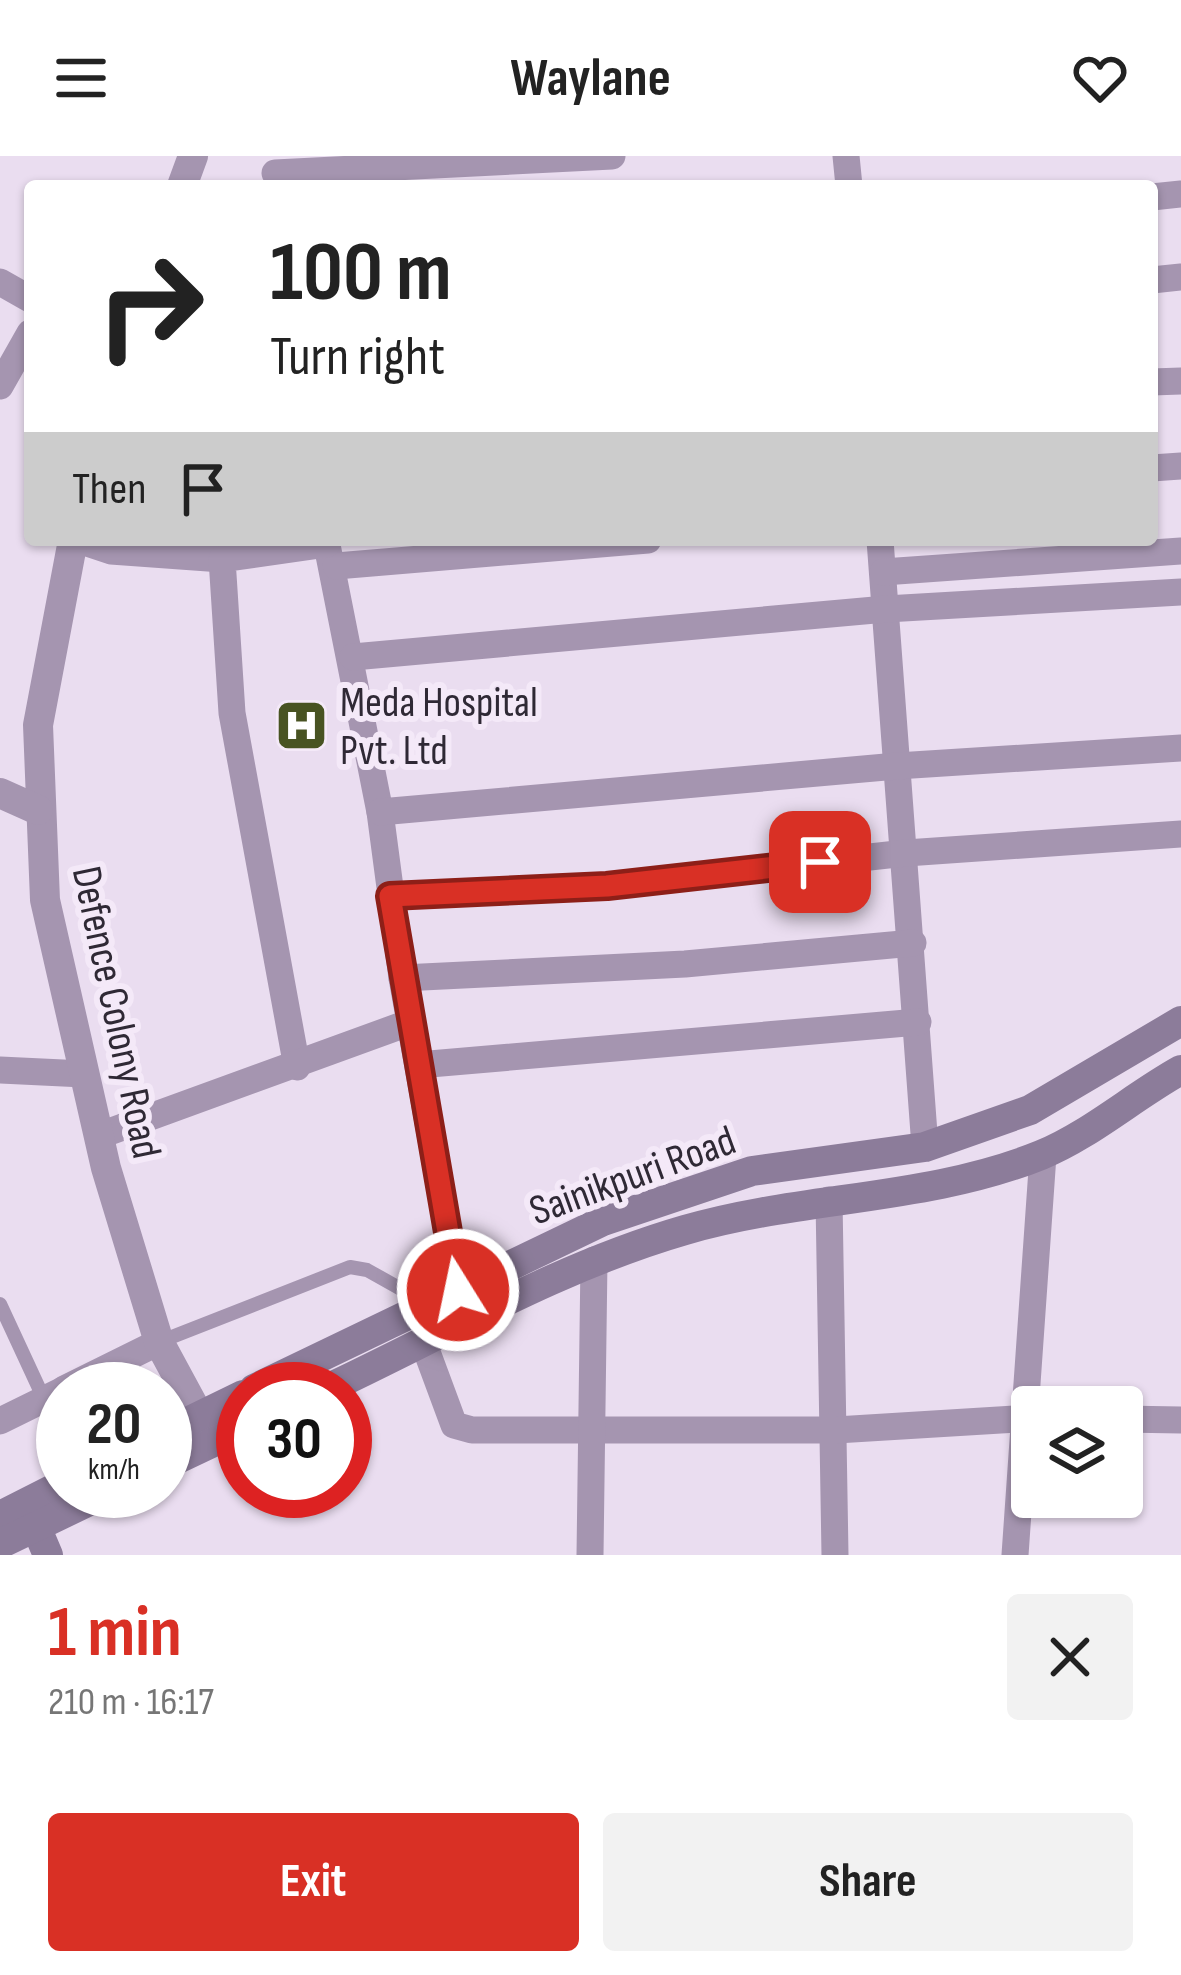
<!DOCTYPE html>
<meta charset="utf-8">
<style>
body{margin:0;font-family:"Sofia Sans Condensed",sans-serif;background:#f2f2f2;color:#222;height:100vh;display:flex;flex-direction:column;font-size:45px;white-space:nowrap}
*{box-sizing:border-box;margin:0}
p{font-size:39px;color:#767676}
.icon{flex:none;width:66px;height:66px;fill:none;stroke:currentColor;stroke-width:2;stroke-linecap:round;stroke-linejoin:round}
.map{position:relative;height:1399px;overflow:hidden}
.side{display:flex;flex-direction:column;background:#fff;flex:1}
.side>*{flex:none}
.top-card{position:absolute;left:24px;top:24px;width:1134px;height:366px;border-radius:12px;box-shadow:0 3px 9px #0004;background:#fff;color:#222;overflow:hidden}
.fabs{position:absolute;left:1011px;top:1230px;display:grid;gap:24px}
.fabs a{display:grid;place-items:center;width:132px;height:132px;border-radius:12px;background:#fff;box-shadow:0 3px 9px #0004;font-size:60px}
.speed{position:absolute;left:36px;top:1206px;display:flex;gap:24px;font-size:60px;font-weight:700;text-align:center}
.speed>*{display:grid;place-content:center;width:156px;height:156px;border-radius:50%;background:#fff;box-shadow:0 3px 9px #0004;line-height:1}
.speed small{font-size:30px;font-weight:400}
.speed .limit{border:18px solid #d22;background:#fff;color:#111}
.pin{position:absolute;display:grid;place-items:center;width:102px;height:102px;color:#fff;margin:-51px;border-radius:24px;box-shadow:0 6px 18px #0006}
.me{position:absolute;width:132px;margin:-66px;rotate:350deg;stroke-linejoin:round;filter:drop-shadow(0 0 9px #0008)}
.turn{display:flex;align-items:center;gap:42px;height:252px;padding:0 48px;font-size:54px}
.turn .icon{width:156px;height:156px;stroke-width:2.5}
.turn b{display:block;font-size:84px;line-height:102px}
.then{display:flex;align-items:center;height:114px;padding:0 48px;background:#0003;gap:24px;font-size:45px}
.round{display:grid;place-items:center;flex:none;width:126px;height:126px;border-radius:12px;background:#f2f2f2}
.head{display:flex;align-items:center;justify-content:space-between;height:204px;padding:0 48px}
h1{font-size:72px;font-weight:700;line-height:90px;color:#d93025}
.button{display:flex;gap:24px;margin-top:auto;padding:24px 48px}
.button a{flex:1;height:138px;border-radius:12px;background:#d93025;color:#fff;font-size:48px;font-weight:700;line-height:138px;text-align:center}
.button a+a{background:#f2f2f2;color:#222}
header{display:flex;justify-content:space-between;align-items:center;height:156px;padding:0 48px;background:#fff;font-size:54px;font-weight:700}
.map>svg:first-child{display:block}
</style>
<header><svg class="icon" aria-label="menu" viewBox="0 0 24 24"><path d="M4 6h16M4 12h16M4 18h16"/></svg>Waylane<svg class="icon" aria-label="heart" viewBox="0 0 24 24"><path d="M12 20l-8-8c-3-5 5-10 8-4 3-6 11-1 8 4z"/></svg></header>
<div class="map">
<svg width="1181" height="1399" viewBox="0 0 1181 1399">
<rect width="100%" height="100%" fill="#eaddf0"/>
<g fill="none" stroke-linecap="round" stroke-linejoin="round">
<g stroke="#a595b0" stroke-width="14">
<path d="M0 1148 44 1243"/>
<path d="M159 1186 350 1111 367 1114 424 1146"/>
</g>
<g stroke="#a595b0" stroke-width="27">
<path d="M846 0 849 30"/>
<path d="M275 17 612 0"/>
<path d="M1152 41 1181 38"/>
<path d="M1152 124 1181 121"/>
<path d="M0 126 30 143"/>
<path d="M1152 226 1181 225"/>
<path d="M0 230 30 177"/>
<path d="M1152 312 1181 310"/>
<path d="M78 384 111 395 222 403"/>
<path d="M326 384 380 656 402 822 458 1134"/>
<path d="M880 384 925 991"/>
<path d="M336 410 648 384"/>
<path d="M883 416 1181 395"/>
<path d="M353 501 886 453 1181 436"/>
<path d="M380 656 897 610 1181 592"/>
<path d="M390 740 607 730 906 697 1181 678"/>
<path d="M402 822 685 808 913 787"/>
<path d="M418 909 918 866"/>
<path d="M297 911 232 557 222 403 327 388"/>
<path d="M0 914 84 918"/>
<path d="M98 980 411 866"/>
<path d="M829 1044 835 1399"/>
<path d="M424 1188 454 1269 472 1274H836L1032 1262"/>
<path d="M64 1233 159 1186"/>
<path d="M1122 1263 1181 1264"/>
<path d="M0 1265 63 1234"/>
<path d="M590 1399 594 1104"/>
<path d="M1015 1399 1043 999"/>
</g>
<g stroke="#a595b0" stroke-width="30">
<path d="M182 30 193 0"/>
<path d="M73 384 38 569 45 744 106 1012 159 1186 199 1260"/>
<path d="M0 637 38 654"/>
</g>
<g stroke="#8c7c9a" stroke-width="30">
<path d="M254 1233 603 1065 752 1015 925 991 1030 954 1181 865"/>
<path d="M327 1233C444 1178 560 1110 685 1074 801 1040 927 1045 1041 999 1090 979 1134 940 1181 914"/>
<path d="M165 1277 243 1239"/>
<path d="M165 1309 243 1272"/>
<path d="M28 1352 48 1399"/>
<path d="M0 1360 63 1328"/>
<path d="M0 1388 110 1335"/>
</g>
</g>
<g fill="none" stroke-linecap="round" stroke-linejoin="round">
<defs>
<path id="route" d="M458 1134 390 740 607 730 820 706"/>
</defs>
<use href="#route" stroke="#8d1f18" stroke-width="30"/>
<use href="#route" stroke="#d93025" stroke-width="21"/>
</g>
<defs>
<symbol id="hospital-square" viewBox="-11 -11 22 22"><rect x="-9" y="-9" width="18" height="18" rx="4" fill="#485322" stroke="#f4e9f8"/><path d="M-5-5h3v3.5h4V-5h3V5h-3V1.5h-4V5h-3Z" fill="#fff"/></symbol>
</defs>
<g fill-rule="evenodd">
<use href="#hospital-square" x="272" y="540" width="59" height="59"/>
</g>
<g text-anchor="middle" stroke-width="12" stroke-linejoin="round" paint-order="stroke">
<g font-size="42" fill="#2f2935" stroke="#f4e9f8" text-anchor="start">
<text x="340" y="560">Meda Hospital<tspan x="340" dy="48">Pvt. Ltd</tspan></text>
</g>
<g font-size="42" fill="#2f2935" stroke="#f4e9f8">
<text transform="translate(118 856) rotate(78)" y="15">Defence Colony Road</text>
<text transform="translate(632 1018) rotate(-20)" y="15">Sainikpuri Road</text>
</g>
</g>
</svg>
<div class="fabs">
<a><svg class="icon" aria-label="layers" viewBox="0 0 24 24"><path d="M12 4l9 5-9 5-9-5zM3 14l9 5 9-5"/></svg></a>
</div>
<div class="speed"><div>20<small>km/h</small></div><div class="limit">30</div></div>
<div class="pin" style="left:820px;top:706px;background:#d93025"><svg class="icon" aria-label="arrive" viewBox="0 0 24 24"><path d="M6 21V4h12l-3 4 3 4H6"/></svg></div>
<svg class="me" style="left:458px;top:1134px" viewBox="-20 -20 40 40"><circle r="17" fill="#d93025" stroke="#fff" stroke-width="3"/><path d="M0-11L8 9 0 5-8 9z" fill="#fff"/></svg>
<div class="top-card">
<div class="turn"><svg class="icon" aria-label="right" viewBox="0 0 24 24"><path d="M7 20v-9h11M14 6l5 5-5 5"/></svg><div><b>100 m</b>Turn right</div></div>
<div class="then">Then<svg class="icon" aria-label="arrive" viewBox="0 0 24 24"><path d="M6 21V4h12l-3 4 3 4H6"/></svg></div>
</div>
</div>
<section class="side">
<div class="head"><div><h1>1 min</h1><p>210 m · 16:17</p></div><a class="round"><svg class="icon" aria-label="close" viewBox="0 0 24 24"><path d="M6 6l12 12M18 6L6 18"/></svg></a></div>
<div class="button"><a>Exit</a><a>Share</a></div>
</section>
